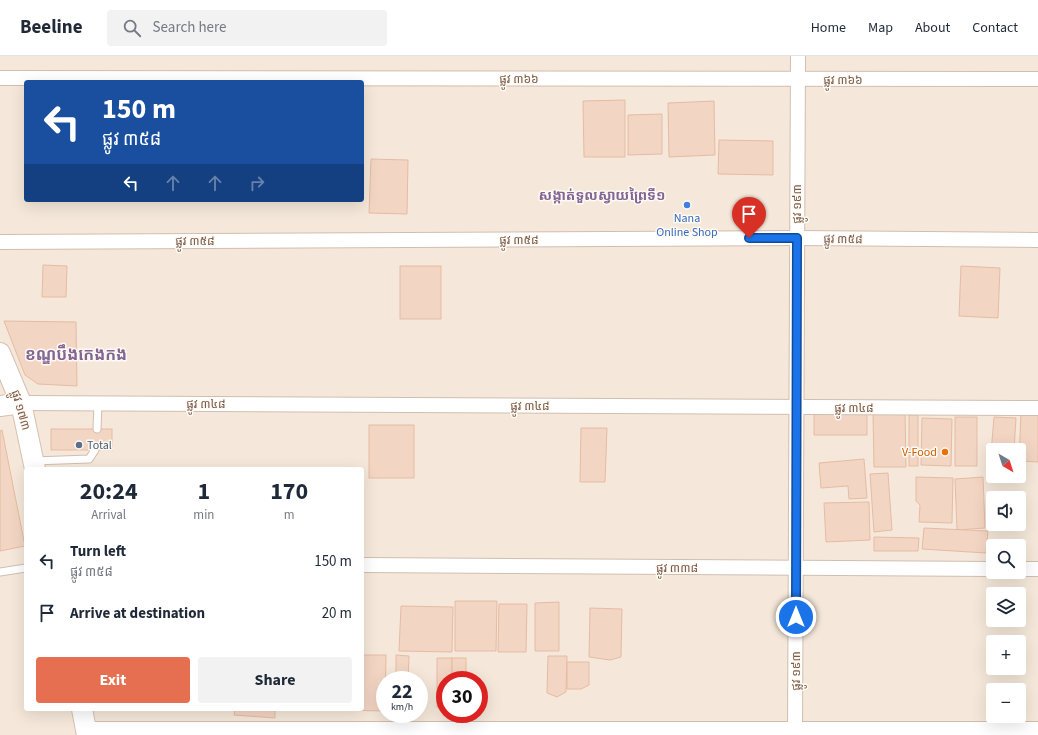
<!DOCTYPE html>
<meta charset="utf-8">
<style>
body{margin:0;font-family:"Source Sans 3","Noto Sans Khmer",sans-serif;background:#f2f2f3;color:#1f2937;height:100vh;display:flex;flex-direction:column;font-size:15px;white-space:nowrap}
*{box-sizing:border-box;margin:0}
p{font-size:13px;color:#747a83}
.icon{flex:none;width:22px;height:22px;fill:none;stroke:currentColor;stroke-width:2;stroke-linecap:round;stroke-linejoin:round}
.map{position:relative;flex:1;overflow:hidden}
.drawer{position:absolute;left:24px;top:411px;width:340px;height:244px;display:flex;flex-direction:column;background:#fff;border-radius:4px;box-shadow:0 4px 16px #0002}
.drawer>*{flex:none}
.top-card{position:absolute;left:24px;top:24px;width:340px;height:122px;border-radius:4px;box-shadow:0 4px 16px #0002;background:#1a4fa0;color:#fff;overflow:hidden}
.needle{width:26px;rotate:141deg}
.buttons{position:absolute;left:986px;top:387px;display:grid;gap:8px}
.buttons a{display:grid;place-items:center;width:40px;height:40px;border-radius:4px;background:#fff;box-shadow:0 4px 16px #0002;font-size:20px}
.speed{position:absolute;left:376px;top:615px;display:flex;gap:8px;font-size:20px;font-weight:700;text-align:center}
.speed>*{display:grid;place-content:center;width:52px;height:52px;border-radius:50%;background:#fff;box-shadow:0 4px 16px #0002;line-height:1}
.speed small{font-size:10px;font-weight:400}
.speed .limit{border:6px solid #d22;background:#fff;color:#111}
.pin{position:absolute;display:grid;place-items:center;width:34px;height:34px;color:#fff;margin:-41px -17px;border-radius:50% 50% 50% 0;rotate:-45deg;box-shadow:0 0 4px #0007}
.pin .icon{rotate:45deg}
.me{position:absolute;width:44px;margin:-22px;rotate:0deg;stroke-linejoin:round;filter:drop-shadow(0 0 3px #0008)}
.turn{display:flex;align-items:center;gap:14px;height:84px;padding:0 12px;font-size:18px}
.turn .icon{width:52px;height:52px;stroke-width:2.5}
.turn b{display:block;font-size:28px;line-height:34px}
.lanes{display:flex;align-items:center;height:38px;padding:0 12px;background:#0003;justify-content:center;gap:20px;direction:ltr}
.lanes .off{opacity:.35}
.eta{display:flex;justify-content:space-evenly;align-items:center;height:68px;text-align:center}
.eta b{font-size:24px;font-weight:700;line-height:28px}
.action{display:flex;gap:8px;margin-top:auto;padding:8px 12px}
.action a{flex:1;height:46px;border-radius:4px;background:#e76f51;color:#fff;font-size:16px;font-weight:700;line-height:46px;text-align:center}
.action a+a{background:#f2f2f3;color:#1f2937}
ul{padding:0;list-style:none}
li{display:flex;align-items:center;gap:12px;height:52px;padding:0 12px}
li div{flex:1}
li b{display:block;font-size:15px}
li em{font-style:normal}
header{display:flex;align-items:center;gap:24px;box-sizing:border-box;height:56px;padding:0 20px;background:#fff;border-bottom:1px solid #e0e1e3}
header strong{font-size:19px}
nav{display:flex;gap:22px;margin-inline-start:auto;font-size:14px}
.search{width:280px;height:36px;background:#f2f2f3;display:flex;align-items:center;gap:10px;box-sizing:border-box;padding:0 14px;border-radius:4px;color:#747a83;font-size:15px}
.map>svg:first-child{display:block}
</style>
<header>
<strong>Beeline</strong>
<div class="search"><svg class="icon" aria-label="search" viewBox="0 0 24 24"><circle cx="10" cy="10" r="6"/><path d="M15 15l6 6"/></svg>Search here</div>
<nav><a>Home</a><a>Map</a><a>About</a><a>Contact</a></nav>
</header>
<div class="map">
<svg width="1038" height="679" viewBox="0 0 1038 679">
<rect width="100%" height="100%" fill="#fdf6ec"/>
<path fill="#f5e8da" fill-rule="evenodd" d="M0 0H1038V679H0ZM26 26H362V144H26ZM993 394H1019V420H993ZM26 413H362V653H26ZM993 442H1019V468H993ZM993 490H1019V516H993ZM993 538H1019V564H993ZM993 586H1019V612H993ZM385 624H419V658H385ZM445 624H479V658H445ZM993 634H1019V660H993Z"/>
<g fill="#f3d5c3" stroke="#e6bba3">
<path d="M625 44V101H584L583 45Z"/>
<path d="M714 45 715 99 669 101 668 47Z"/>
<path d="M662 58V98L628 99V59Z"/>
<path d="M719 84 773 85V119L718 118Z"/>
<path d="M371 103 408 104 407 158 369 157Z"/>
<path d="M43 209 67 210 66 241H42Z"/>
<rect x="400" y="210" width="41" height="53"/>
<path d="M961 210 1000 212 998 262 959 260Z"/>
<path d="M4 265 76 266 77 330 38 328 25 319Z"/>
<path d="M867 355V379H814V356Z"/>
<path d="M905 356 906 411H874L873 357Z"/>
<path d="M1021 356 1038 357V406L1019 405Z"/>
<rect x="909" y="359" width="9" height="51"/>
<rect x="955" y="361" width="22" height="49"/>
<path d="M994 361 1016 362 1014 394H993V409H990Z"/>
<path d="M922 362 952 363 951 410 921 409Z"/>
<rect x="369" y="369" width="45" height="53"/>
<path d="M581 372H607L605 426H580Z"/>
<rect x="51" y="373" width="61" height="21"/>
<path d="M2 374 25 490 0 495V375Z"/>
<path d="M864 403 867 442 849 443 848 430 821 432 819 407Z"/>
<path d="M888 417 892 474 874 476 870 418Z"/>
<path d="M916 421 953 422 952 467 919 466 920 449 916 445Z"/>
<path d="M983 421 985 472 957 474 955 423Z"/>
<path d="M869 446 870 484 826 486 824 447Z"/>
<path d="M924 472 988 475 986 497 922 493Z"/>
<path d="M874 481 919 482 918 495H874Z"/>
<path d="M455 545H497L496 595H455Z"/>
<path d="M559 546V595H535V547Z"/>
<path d="M499 548H527L526 596H498Z"/>
<path d="M401 550 453 551 452 596 399 595Z"/>
<path d="M590 552 622 553 621 601 610 604 589 601Z"/>
<path d="M362 599H386L385 655 333 654 362 653Z"/>
<path d="M396 599 409 600 408 624H396Z"/>
<path d="M548 600H567L566 636 557 641 547 637Z"/>
<path d="M437 602H452V624H445V651H437Z"/>
<rect x="452" y="602" width="14" height="22"/>
<path d="M567 606H589V629L581 633H567Z"/>
<path d="M235 653H275V662L234 659Z"/>
</g>
<g fill="none" stroke-linecap="round" stroke-linejoin="round">
<defs>
<g id="lane">
<path d="M97 373 98 347"/>
<path d="M34 405 89 403 95 394"/>
<path d="M0 516 26 512"/>
</g>
<g id="street">
<path d="M0 22 1038 23"/>
<path d="M0 186 797 182 1038 184"/>
<path d="M21 347 1038 352"/>
<path d="M362 509 993 513"/>
<path d="M1019 513H1038"/>
<path d="M86 673H1038"/>
<path d="M795 679 798 0"/>
</g>
<g id="secondary">
<path d="M0 297 21 347 35 413"/>
<path d="M0 350 21 347"/>
<path d="M82 653 87 679"/>
</g>
</defs>
<use href="#lane" stroke="#d1beb0" stroke-width="9"/>
<use href="#street" stroke="#d1beb0" stroke-width="16"/>
<use href="#secondary" stroke="#d6c0b0" stroke-width="22"/>
<use href="#lane" stroke="#fff" stroke-width="7"/>
<use href="#street" stroke="#fff" stroke-width="14"/>
<use href="#secondary" stroke="#fff" stroke-width="20"/>
</g>
<g fill="none" stroke-linecap="round" stroke-linejoin="round">
<defs>
<path id="route" d="M749 182H797L796 561"/>
</defs>
<use href="#route" stroke="#114b97" stroke-width="10"/>
<use href="#route" stroke="#1a73e8" stroke-width="7"/>
</g>
<circle fill="#3f7fe0" stroke="#fffaf3" stroke-width="1.5" cx="687" cy="149" r="4"/>
<circle fill="#5c6f8a" stroke="#fffaf3" stroke-width="1.5" cx="79" cy="389" r="4"/>
<circle fill="#e8710a" stroke="#fffaf3" stroke-width="1.5" cx="945" cy="396" r="4"/>
<g text-anchor="middle" stroke-width="3" stroke-linejoin="round" paint-order="stroke">
<g font-size="12" fill="#7a5c4d" stroke="#fffaf3">
<text x="519" y="27">ផ្លូវ ៣៦៦</text>
<text x="843" y="28">ផ្លូវ ៣៦៦</text>
<text transform="translate(797 148) rotate(-90)" y="4">ផ្លូវ ១៩៣</text>
<text transform="translate(843 183) rotate(1)" y="4">ផ្លូវ ៣៥៨</text>
<text x="519" y="188">ផ្លូវ ៣៥៨</text>
<text x="195" y="189">ផ្លូវ ៣៥៨</text>
<text x="206" y="352">ផ្លូវ ៣៤៨</text>
<text x="530" y="354">ផ្លូវ ៣៤៨</text>
<text x="854" y="356">ផ្លូវ ៣៤៨</text>
<text transform="translate(21 354) rotate(74)" y="4">ផ្លូវ ១៧៣</text>
<text x="677" y="516">ផ្លូវ ៣៣៨</text>
<text transform="translate(796 615) rotate(-90)" y="4">ផ្លូវ ១៩៣</text>
</g>
<g font-size="12" fill="#366cbe" stroke="#fffaf3">
<text x="687" y="166">Nana<tspan x="687" dy="14">Online Shop</tspan></text>
</g>
<g font-size="12" fill="#4e5e75" stroke="#fffaf3" text-anchor="start">
<text x="87" y="393">Total</text>
</g>
<g font-size="12" fill="#c56008" stroke="#fffaf3" text-anchor="end">
<text x="937" y="400">V-Food</text>
</g>
<g font-size="14" font-weight="bold" fill="#846695" stroke="#fffaf3">
<text x="602" y="144">សង្កាត់ទួលស្វាយព្រៃទី១</text>
</g>
<g font-size="16" font-weight="bold" fill="#846695" stroke="#fffaf3">
<text x="76" y="304">ខណ្ឌបឹងកេងកង</text>
</g>
</g>
</svg>
<div class="buttons">
<a><svg class="needle" viewBox="-14 -14 28 28"><path d="M0-13l5 13h-10z" fill="#e53935"/><path d="M0 13l5-13h-10z" fill="#747a83"/></svg></a>
<a><svg class="icon" aria-label="sound" viewBox="0 0 24 24"><path d="M4 9h4l5-4v14l-5-4H4zM17 9q2 3 0 6"/></svg></a>
<a><svg class="icon" aria-label="search" viewBox="0 0 24 24"><circle cx="10" cy="10" r="6"/><path d="M15 15l6 6"/></svg></a>
<a><svg class="icon" aria-label="layers" viewBox="0 0 24 24"><path d="M12 4l9 5-9 5-9-5zM3 14l9 5 9-5"/></svg></a>
<a>+</a>
<a>−</a>
</div>
<div class="speed"><div>22<small>km/h</small></div><div class="limit">30</div></div>
<div class="pin" style="left:749px;top:182px;background:#d93025"><svg class="icon" aria-label="arrive" viewBox="0 0 24 24"><path d="M6 21V4h12l-3 4 3 4H6"/></svg></div>
<svg class="me" style="left:796px;top:561px" viewBox="-20 -20 40 40"><circle r="17" fill="#1a73e8" stroke="#fff" stroke-width="3"/><path d="M0-11L8 9 0 5-8 9z" fill="#fff"/></svg>
<div class="top-card">
<div class="turn"><svg class="icon" aria-label="left" viewBox="0 0 24 24"><path d="M17 20v-9H6M10 6l-5 5 5 5"/></svg><div><b>150 m</b>ផ្លូវ ៣៥៨</div></div>
<div class="lanes"><svg class="icon" aria-label="left" viewBox="0 0 24 24"><path d="M17 20v-9H6M10 6l-5 5 5 5"/></svg><svg class="icon off" aria-label="ahead" viewBox="0 0 24 24"><path d="M12 20V5M6 11l6-6 6 6"/></svg><svg class="icon off" aria-label="ahead" viewBox="0 0 24 24"><path d="M12 20V5M6 11l6-6 6 6"/></svg><svg class="icon off" aria-label="right" viewBox="0 0 24 24"><path d="M7 20v-9h11M14 6l5 5-5 5"/></svg></div>
</div>
<section class="drawer">
<div class="eta">
<div><b>20:24</b><p>Arrival</p></div>
<div><b>1</b><p>min</p></div>
<div><b>170</b><p>m</p></div>
</div>
<ul>
<li><svg class="icon" aria-label="left" viewBox="0 0 24 24"><path d="M17 20v-9H6M10 6l-5 5 5 5"/></svg><div><b>Turn left</b><p>ផ្លូវ ៣៥៨</p></div><em>150 m</em></li>
<li><svg class="icon" aria-label="arrive" viewBox="0 0 24 24"><path d="M6 21V4h12l-3 4 3 4H6"/></svg><div><b>Arrive at destination</b></div><em>20 m</em></li>
</ul>
<div class="action"><a>Exit</a><a>Share</a></div>
</section>
</div>
